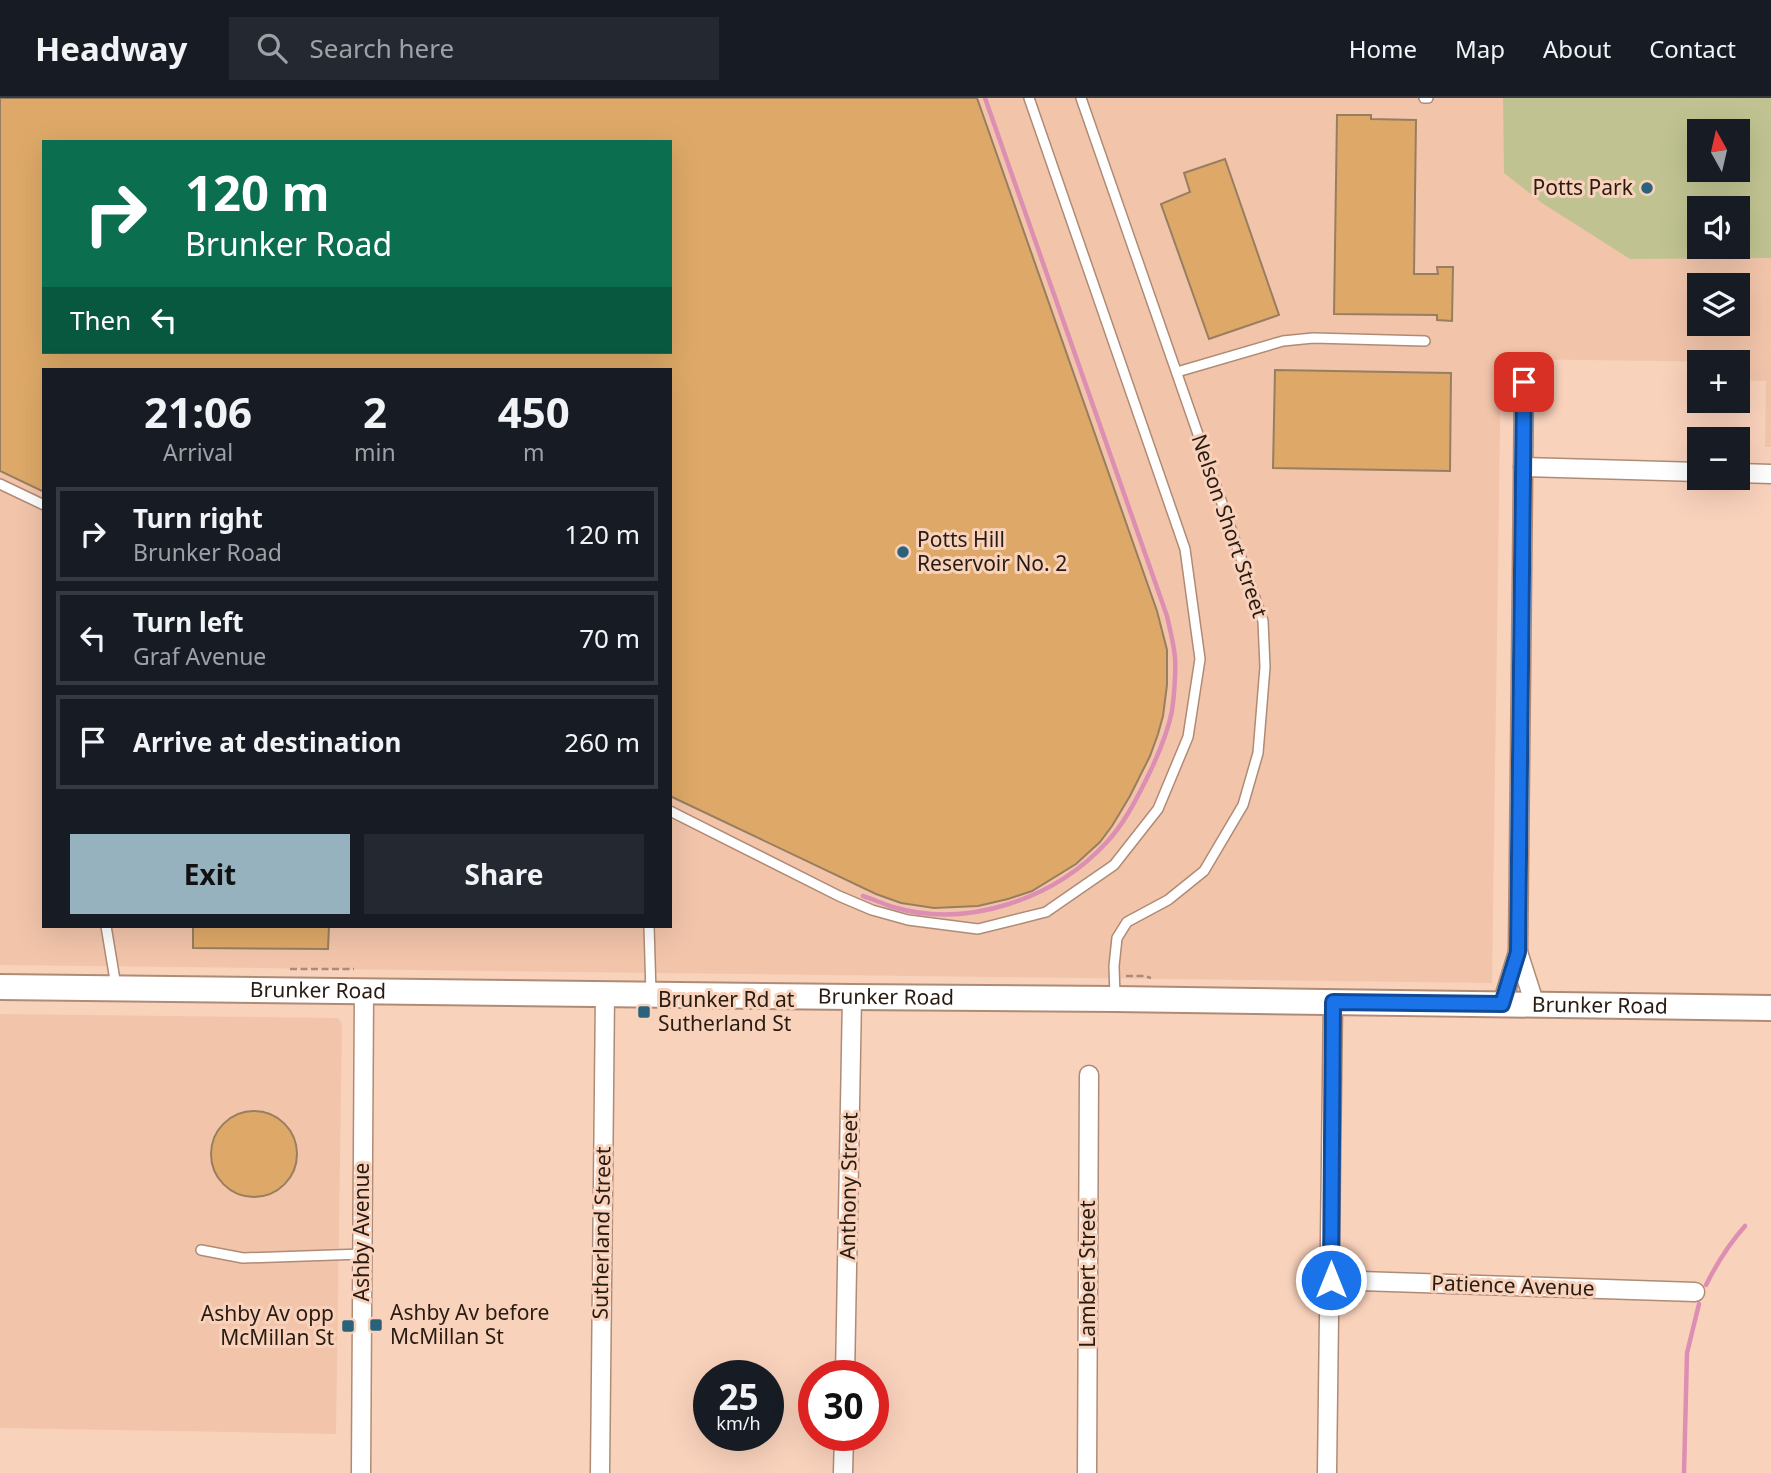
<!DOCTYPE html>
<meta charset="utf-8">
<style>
body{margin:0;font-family:"Noto Sans",sans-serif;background:#242831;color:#f1f3f6;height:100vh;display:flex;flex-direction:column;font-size:26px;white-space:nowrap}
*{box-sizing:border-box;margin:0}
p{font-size:23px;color:#9ea1a6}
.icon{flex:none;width:38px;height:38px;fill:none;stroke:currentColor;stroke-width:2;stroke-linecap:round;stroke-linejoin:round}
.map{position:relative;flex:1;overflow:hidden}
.side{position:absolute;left:42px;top:270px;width:630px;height:560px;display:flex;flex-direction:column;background:#171b24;border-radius:0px;box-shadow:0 7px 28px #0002}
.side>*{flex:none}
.hud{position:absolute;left:42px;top:42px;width:630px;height:214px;border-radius:0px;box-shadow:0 7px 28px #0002;background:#0b6e4f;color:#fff;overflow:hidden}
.needle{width:46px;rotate:352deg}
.tools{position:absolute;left:1687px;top:21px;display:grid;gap:14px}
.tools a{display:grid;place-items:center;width:63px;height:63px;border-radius:0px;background:#171b24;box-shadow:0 7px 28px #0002;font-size:35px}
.speed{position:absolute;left:693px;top:1262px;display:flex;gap:14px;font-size:35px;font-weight:700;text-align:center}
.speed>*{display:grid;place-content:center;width:91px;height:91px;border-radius:50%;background:#171b24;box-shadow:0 7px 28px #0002;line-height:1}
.speed small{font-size:18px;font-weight:400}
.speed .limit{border:10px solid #d22;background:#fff;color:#111}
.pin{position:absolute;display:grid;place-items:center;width:60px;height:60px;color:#fff;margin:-30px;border-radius:14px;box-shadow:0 4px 10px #0006}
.me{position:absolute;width:77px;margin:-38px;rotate:0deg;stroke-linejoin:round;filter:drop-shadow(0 0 5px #0008)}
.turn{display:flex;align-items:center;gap:24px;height:147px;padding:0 28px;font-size:32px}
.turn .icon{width:91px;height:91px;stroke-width:2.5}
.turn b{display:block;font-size:49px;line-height:60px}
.then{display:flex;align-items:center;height:66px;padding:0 28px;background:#0003;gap:14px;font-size:26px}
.eta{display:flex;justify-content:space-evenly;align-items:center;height:119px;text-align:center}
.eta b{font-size:42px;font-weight:700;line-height:49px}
.action{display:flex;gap:14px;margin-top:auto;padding:14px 28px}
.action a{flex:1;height:80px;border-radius:0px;background:#97b2bf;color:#111;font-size:28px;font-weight:700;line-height:80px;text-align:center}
.action a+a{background:#242831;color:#f1f3f6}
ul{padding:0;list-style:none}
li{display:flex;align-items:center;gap:21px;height:94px;margin:0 14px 10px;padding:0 14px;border:4px solid #363941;border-radius:0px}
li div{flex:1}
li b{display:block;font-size:26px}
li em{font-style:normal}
header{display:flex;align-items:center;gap:42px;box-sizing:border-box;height:98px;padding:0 35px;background:#171b24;border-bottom:2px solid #363941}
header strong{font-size:33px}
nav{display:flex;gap:38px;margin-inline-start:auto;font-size:24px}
.search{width:490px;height:63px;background:#242831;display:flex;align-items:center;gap:18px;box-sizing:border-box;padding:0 24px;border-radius:0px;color:#9ea1a6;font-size:26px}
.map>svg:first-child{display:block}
</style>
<header>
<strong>Headway</strong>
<div class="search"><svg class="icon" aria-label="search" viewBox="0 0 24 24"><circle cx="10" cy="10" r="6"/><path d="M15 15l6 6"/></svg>Search here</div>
<nav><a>Home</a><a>Map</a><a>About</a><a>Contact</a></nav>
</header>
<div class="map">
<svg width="1771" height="1375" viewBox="0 0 1771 1375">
<rect width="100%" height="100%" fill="#f9d2bc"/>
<g fill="#f2c5ab" fill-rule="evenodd">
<path d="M0 0H1771V349H1765L1766 283 1738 282V264L1501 261 1492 885 0 867ZM1699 33H1738V72H1699ZM44 44H670V254H44ZM1699 110H1738V149H1699ZM1699 187H1738V226H1699ZM44 271H670V828H44Z"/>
<path d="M0 916 338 920 342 926 336 1336 0 1330Z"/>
</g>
<path fill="#c0c391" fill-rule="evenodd" d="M1503 0H1771V160L1630 161 1542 105 1504 75ZM1699 33H1738V72H1699ZM1699 110H1738V149H1699Z"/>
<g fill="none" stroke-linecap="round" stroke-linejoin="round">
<g stroke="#dc8fb2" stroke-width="4.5">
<path d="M863 798C873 801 883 806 893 809 968 831 1054 801 1106 745 1123 727 1135 704 1146 682 1157 660 1167 637 1172 613 1174 599 1176 574 1175 560 1174 546 1170 532 1167 518L985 0"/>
<path d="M1706 1187C1717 1165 1729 1146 1745 1128"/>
<path d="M1684 1375 1687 1255 1699 1206"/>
</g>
</g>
<g fill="#dea968" stroke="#987e60" stroke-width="2" fill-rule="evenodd">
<path d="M0 0H977L1157 513 1167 552V587L1163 618 1158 636 1150 658 1130 698 1112 728 1100 744 1076 766 1032 793 1008 801 978 808 934 810 901 805 876 796 670 698V271H44V394L0 373ZM44 44H670V254H44Z"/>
<path d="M1337 17H1371V21L1416 22 1414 176H1438L1437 169H1453L1452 223 1437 222V217L1334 216Z"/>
<path d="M1225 61 1279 217 1209 241 1161 106 1190 94 1184 75Z"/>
<path d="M1275 272 1451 275 1450 373 1273 370Z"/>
<path d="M193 828H329L328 851 193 850Z"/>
<circle cx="254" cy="1056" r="43"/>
</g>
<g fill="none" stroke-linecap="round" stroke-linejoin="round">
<defs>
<g id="lane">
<path d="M1081 0 1263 523 1265 569 1258 655 1243 707 1204 773 1168 802 1127 824 1117 840 1114 868 1115 899"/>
<path d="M1424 0H1428"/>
<path d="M1177 274 1283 243 1313 240 1425 243"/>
<path d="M0 386 44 407"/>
<path d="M670 713 839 798 872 812 908 822 978 831 1046 814 1114 767 1158 711 1188 639 1200 561 1185 451 1029 0"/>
<path d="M106 828 116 888"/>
<path d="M649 828 651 896"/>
<path d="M201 1152 243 1160 362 1156"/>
</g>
<g id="street">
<path d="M1523 369 1699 374"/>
<path d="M1738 375 1771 376"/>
<path d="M1518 854 1535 907"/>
<path d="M1502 906 1518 854 1524 284"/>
<path d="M1330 1182 1695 1194"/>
<path d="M845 1278 852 899"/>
<path d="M361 1375 364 893"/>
<path d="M600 1375 605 895"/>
<path d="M843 1375 844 1337"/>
<path d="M1087 1375 1089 977"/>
<path d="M1327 1375 1333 904"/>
</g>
<g id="secondary">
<path id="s1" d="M0 889 852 899 1115 901 1771 910"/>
</g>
</defs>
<use href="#lane" stroke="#af8b76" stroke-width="12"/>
<use href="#street" stroke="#af8b76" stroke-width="21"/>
<use href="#secondary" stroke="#af8b76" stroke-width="28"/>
<g stroke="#a98c7b" stroke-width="2.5" stroke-dasharray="7 3.5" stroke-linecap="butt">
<path d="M290 871H354"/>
<path d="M1126 878H1144L1151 880"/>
</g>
<use href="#lane" stroke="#fff" stroke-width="9"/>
<use href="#street" stroke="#fff" stroke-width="18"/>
<use href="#secondary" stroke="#fff" stroke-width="24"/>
</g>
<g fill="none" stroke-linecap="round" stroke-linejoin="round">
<defs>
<path id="route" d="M1331 1182 1333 904 1502 906 1518 854 1524 284"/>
</defs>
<use href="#route" stroke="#114b97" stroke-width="18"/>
<use href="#route" stroke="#1a73e8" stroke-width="12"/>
</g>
<g fill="#2a627c" stroke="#f9d2bc" stroke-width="2.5">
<circle cx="1647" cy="90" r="7"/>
<circle cx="903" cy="454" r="7"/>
<rect x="637" y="907" width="14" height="14" rx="3.5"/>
<rect x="369" y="1220" width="14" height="14" rx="3.5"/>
<rect x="341" y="1221" width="14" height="14" rx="3.5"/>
</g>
<g text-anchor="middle" stroke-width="6" stroke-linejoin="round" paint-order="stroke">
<g font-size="21" fill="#281b12" stroke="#f9d2bc" text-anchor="start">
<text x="1633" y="97" text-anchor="end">Potts Park</text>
<text x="917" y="449">Potts Hill<tspan x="917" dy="24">Reservoir No. 2</tspan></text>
<text x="658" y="909">Brunker Rd at<tspan x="658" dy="24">Sutherland St</tspan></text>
<text x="390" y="1222">Ashby Av before<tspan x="390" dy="24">McMillan St</tspan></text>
<text x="334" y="1223" text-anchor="end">Ashby Av opp<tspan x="334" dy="24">McMillan St</tspan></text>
</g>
<g font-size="21" fill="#281b12" stroke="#f9d2bc">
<text transform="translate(1229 428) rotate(71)" y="7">Nelson Short Street</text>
<text dy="7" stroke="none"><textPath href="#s1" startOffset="318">Brunker Road</textPath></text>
<text dy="7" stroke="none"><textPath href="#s1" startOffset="886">Brunker Road</textPath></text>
<text dy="7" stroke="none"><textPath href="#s1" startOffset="1600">Brunker Road</textPath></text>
<text transform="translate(849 1088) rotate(-89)" y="7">Anthony Street</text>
<text transform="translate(362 1134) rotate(-90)" y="7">Ashby Avenue</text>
<text transform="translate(602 1135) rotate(-89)" y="7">Sutherland Street</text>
<text transform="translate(1088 1176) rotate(-90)" y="7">Lambert Street</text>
<text transform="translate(1513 1188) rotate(2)" y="7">Patience Avenue</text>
</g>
</g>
</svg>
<div class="tools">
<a><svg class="needle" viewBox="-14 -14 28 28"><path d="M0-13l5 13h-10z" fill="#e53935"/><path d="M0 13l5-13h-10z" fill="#9ea1a6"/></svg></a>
<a><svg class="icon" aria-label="sound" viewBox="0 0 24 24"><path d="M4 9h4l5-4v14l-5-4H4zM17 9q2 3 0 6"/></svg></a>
<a><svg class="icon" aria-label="layers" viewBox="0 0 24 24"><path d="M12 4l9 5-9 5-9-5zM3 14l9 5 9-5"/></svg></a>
<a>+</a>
<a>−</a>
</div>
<div class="speed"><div>25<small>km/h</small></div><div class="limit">30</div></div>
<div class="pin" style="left:1524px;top:284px;background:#d93025"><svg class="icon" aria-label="arrive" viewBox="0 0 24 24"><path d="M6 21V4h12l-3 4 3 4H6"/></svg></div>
<svg class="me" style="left:1331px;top:1182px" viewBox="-20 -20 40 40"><circle r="17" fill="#1a73e8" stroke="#fff" stroke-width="3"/><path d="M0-11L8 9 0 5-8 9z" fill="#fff"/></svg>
<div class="hud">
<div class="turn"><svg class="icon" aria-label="right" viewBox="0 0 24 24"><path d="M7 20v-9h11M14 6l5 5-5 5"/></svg><div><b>120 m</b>Brunker Road</div></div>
<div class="then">Then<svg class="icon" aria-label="left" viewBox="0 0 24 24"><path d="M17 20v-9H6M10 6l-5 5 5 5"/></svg></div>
</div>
<section class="side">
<div class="eta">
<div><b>21:06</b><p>Arrival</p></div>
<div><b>2</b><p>min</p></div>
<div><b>450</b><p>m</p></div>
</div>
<ul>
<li><svg class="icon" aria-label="right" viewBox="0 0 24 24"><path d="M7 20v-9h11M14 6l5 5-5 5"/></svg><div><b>Turn right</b><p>Brunker Road</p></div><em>120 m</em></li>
<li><svg class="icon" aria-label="left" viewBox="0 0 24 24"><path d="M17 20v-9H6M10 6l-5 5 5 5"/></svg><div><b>Turn left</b><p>Graf Avenue</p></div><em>70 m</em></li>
<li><svg class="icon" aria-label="arrive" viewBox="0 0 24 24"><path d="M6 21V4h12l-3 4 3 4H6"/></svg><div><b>Arrive at destination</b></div><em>260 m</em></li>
</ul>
<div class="action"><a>Exit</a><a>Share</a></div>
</section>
</div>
